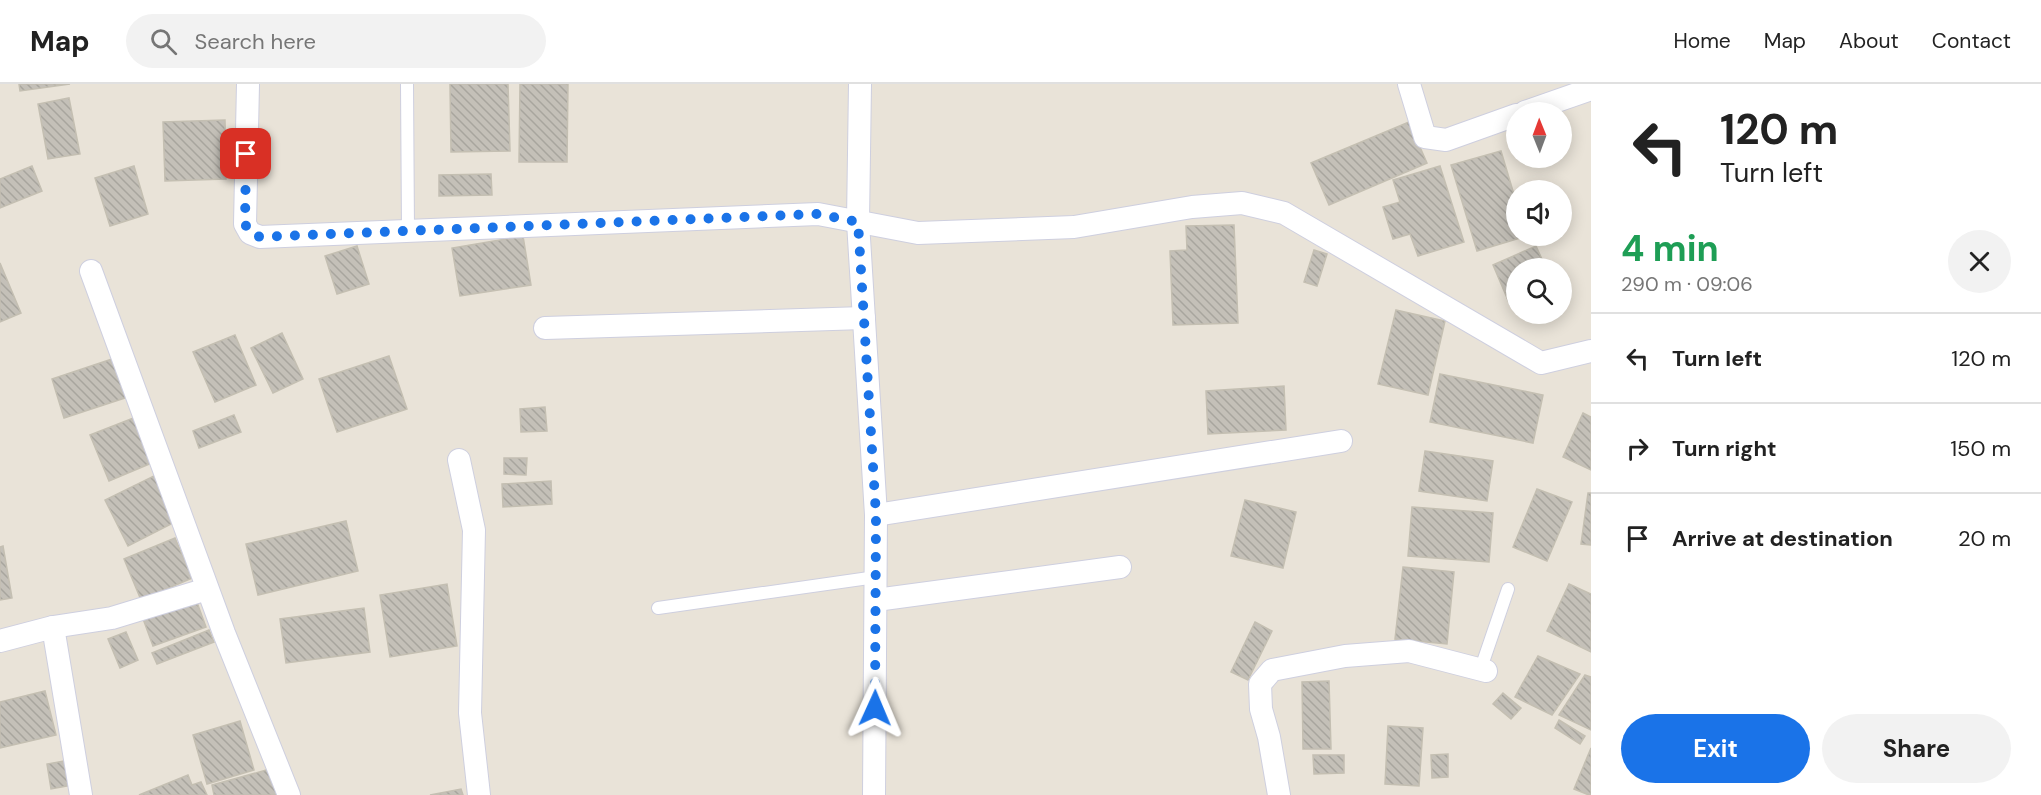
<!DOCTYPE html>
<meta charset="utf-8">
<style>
body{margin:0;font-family:"DM Sans",sans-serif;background:#f2f2f2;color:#222;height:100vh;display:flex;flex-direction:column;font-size:22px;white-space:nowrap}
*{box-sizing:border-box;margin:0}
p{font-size:20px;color:#767676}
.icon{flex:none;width:33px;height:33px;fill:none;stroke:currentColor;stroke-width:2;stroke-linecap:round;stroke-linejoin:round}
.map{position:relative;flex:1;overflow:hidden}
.drawer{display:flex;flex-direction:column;background:#fff;width:450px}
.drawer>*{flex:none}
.banner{background:#fff;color:#222;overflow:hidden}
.needle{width:39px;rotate:359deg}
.controls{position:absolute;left:1506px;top:18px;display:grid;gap:12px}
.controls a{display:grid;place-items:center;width:66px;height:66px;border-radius:50%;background:#fff;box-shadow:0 3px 15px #0003;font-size:30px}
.pin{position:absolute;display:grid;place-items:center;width:51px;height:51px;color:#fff;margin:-26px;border-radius:12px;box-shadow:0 3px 9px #0006}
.me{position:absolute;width:66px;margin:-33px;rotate:1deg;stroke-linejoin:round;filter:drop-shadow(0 0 4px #0008)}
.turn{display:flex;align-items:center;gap:21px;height:126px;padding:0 30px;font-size:27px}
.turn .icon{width:78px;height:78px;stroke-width:2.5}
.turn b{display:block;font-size:42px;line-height:51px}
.round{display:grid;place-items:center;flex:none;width:63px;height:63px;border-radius:32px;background:#f2f2f2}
.headline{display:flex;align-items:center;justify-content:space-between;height:102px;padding:0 30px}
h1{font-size:36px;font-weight:700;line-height:45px;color:#1e9e55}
.button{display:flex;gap:12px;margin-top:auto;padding:12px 30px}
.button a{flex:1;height:69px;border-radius:36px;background:#1a73e8;color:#fff;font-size:24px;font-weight:700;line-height:69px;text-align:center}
.button a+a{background:#f2f2f2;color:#222}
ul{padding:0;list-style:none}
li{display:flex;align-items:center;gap:18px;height:90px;padding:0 30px;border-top:2px solid #e0e0e0}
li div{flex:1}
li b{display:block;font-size:22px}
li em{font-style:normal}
header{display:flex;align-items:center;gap:36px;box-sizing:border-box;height:84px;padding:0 30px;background:#fff;border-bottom:2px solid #e0e0e0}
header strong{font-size:28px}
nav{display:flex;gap:33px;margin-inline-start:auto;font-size:21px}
.search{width:420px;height:54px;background:#f2f2f2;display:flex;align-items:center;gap:15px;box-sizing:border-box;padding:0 21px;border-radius:33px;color:#767676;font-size:22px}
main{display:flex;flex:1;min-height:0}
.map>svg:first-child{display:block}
</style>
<header>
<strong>Map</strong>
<div class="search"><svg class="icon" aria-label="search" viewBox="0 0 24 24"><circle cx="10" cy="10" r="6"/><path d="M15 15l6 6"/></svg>Search here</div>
<nav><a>Home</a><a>Map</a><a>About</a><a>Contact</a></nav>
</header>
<main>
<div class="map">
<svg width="1591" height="711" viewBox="0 0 1591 711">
<defs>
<pattern id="building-back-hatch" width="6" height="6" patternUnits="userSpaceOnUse" patternTransform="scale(1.5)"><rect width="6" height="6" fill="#c4c0b8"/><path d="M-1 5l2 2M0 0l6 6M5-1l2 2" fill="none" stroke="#a8a59e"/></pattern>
</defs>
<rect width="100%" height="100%" fill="#e9e3d8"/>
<g fill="url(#building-back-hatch)" stroke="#c4bfb2" stroke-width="1.5">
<path d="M19 0H70L20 7Z"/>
<path d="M450 0H508L510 67 451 68Z"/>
<path d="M520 0H568L567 78H519Z"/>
<path d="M69 14 80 70 48 75 38 20Z"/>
<path d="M225 36 226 95 165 97 163 38Z"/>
<path d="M1409 38 1427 79 1329 121 1311 79Z"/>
<path d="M1501 67 1516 117V152H1527L1477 167 1451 81Z"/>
<path d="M32 82 42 107 0 124V95Z"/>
<path d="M134 82 148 130 110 142 95 94Z"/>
<path d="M1440 82 1464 158 1418 172 1410 150 1393 155 1383 123 1400 118 1393 96Z"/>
<path d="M491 90 492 111 439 112V91Z"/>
<path d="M1234 141 1238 239 1173 241 1170 167 1187 166 1186 142Z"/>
<path d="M523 152 531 201 460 212 452 164Z"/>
<path d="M357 162 369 200 337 210 325 172Z"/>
<path d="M1536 162 1546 184H1516V218L1510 221 1493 181Z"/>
<path d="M1314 166 1327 170 1317 202 1304 198Z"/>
<path d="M0 179 21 229 0 238Z"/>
<path d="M1396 226 1445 237 1428 311 1378 300Z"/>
<path d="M282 249 303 295 273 309 251 264Z"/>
<path d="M235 251 256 301 215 318 193 268Z"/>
<path d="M389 272 407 325 337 348 319 295Z"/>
<path d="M115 274 128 313 64 334 52 295Z"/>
<path d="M1440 290 1543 311 1533 359 1430 338Z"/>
<path d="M1284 302 1286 346 1208 350 1206 307Z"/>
<path d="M545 323 547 347 521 348 520 325Z"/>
<path d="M1583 329 1591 333V386L1563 373Z"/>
<path d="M234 331 241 348 199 364 193 347Z"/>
<path d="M136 333 154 378 109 397 90 351Z"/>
<path d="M1425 367 1493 377 1487 417 1419 407Z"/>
<path d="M504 374H527L526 391 504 390Z"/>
<path d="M156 391 179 436 128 462 105 416Z"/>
<path d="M551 397 552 420 503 423 502 400Z"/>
<path d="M1537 405 1572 418 1547 477 1513 463Z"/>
<path d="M1588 409H1591V461L1581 460Z"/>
<path d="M1245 416 1296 428 1283 484 1231 472Z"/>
<path d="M1412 423 1493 429 1489 478 1408 472Z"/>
<path d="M346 437 358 487 258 511 246 460Z"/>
<path d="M175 454 192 494 141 516 124 475Z"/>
<path d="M3 462 12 514 0 516V463Z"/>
<path d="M1403 483 1454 488 1447 560 1395 555Z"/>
<path d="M447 500 457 562 390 573 380 511Z"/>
<path d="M1569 500 1591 510V568L1547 547Z"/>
<path d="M195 513 206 543 153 562 142 532Z"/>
<path d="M364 524 370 568 286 579 280 535Z"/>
<path d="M1255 538 1272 547 1248 596 1231 588Z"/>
<path d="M209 546 214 558 157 580 152 569Z"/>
<path d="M126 548 138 576 120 584 108 555Z"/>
<path d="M1538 572 1580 590 1552 631 1515 613Z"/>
<path d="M1585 591 1591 593V646L1559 631Z"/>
<path d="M1329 597 1331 665H1303L1302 598Z"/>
<path d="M45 607 56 651 0 664V618Z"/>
<path d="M1503 609 1521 624 1511 635 1493 620Z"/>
<path d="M1559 636 1585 652 1580 660 1555 644Z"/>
<path d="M240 637 254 686 207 700 193 651Z"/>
<path d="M1388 642 1423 644 1419 702 1385 700Z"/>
<path d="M1591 664V711H1589L1574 705Z"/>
<path d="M1448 670V693L1432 694 1431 671Z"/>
<path d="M1313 671H1344V689L1314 690Z"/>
<path d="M69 676 73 701 51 705 47 680Z"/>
<path d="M270 685 277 711H214L212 701Z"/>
<path d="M188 691 192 701 201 698 207 711H139Z"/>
<path d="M461 705 463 711H430Z"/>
</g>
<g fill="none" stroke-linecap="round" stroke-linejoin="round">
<defs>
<g id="service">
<path d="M407 0 408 146"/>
<path d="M658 524 876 493"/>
<path d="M1475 583 1482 581 1508 505"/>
</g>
<g id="minor">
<path d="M248 0 245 140 250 149 260 153 818 130 918 149 1074 143 1192 123 1242 119 1284 129 1541 279 1591 267"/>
<path d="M860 0 858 138 876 431 874 711"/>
<path d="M1409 0 1425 53 1446 56 1516 31"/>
<path d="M1525 28 1591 5"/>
<path d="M91 187 224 549 289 711"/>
<path d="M545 244 864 234"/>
<path d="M459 376 474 446 470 629 479 711"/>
<path d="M876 431 1341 357"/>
<path d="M876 516 1120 483"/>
<path d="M53 543 81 711"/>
<path d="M0 557 53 543 112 534 207 505"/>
<path d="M1279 711 1269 653 1261 625 1260 600 1272 586 1345 572 1409 567 1486 587"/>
</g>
</defs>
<use href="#service" stroke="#cecfdf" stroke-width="14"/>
<use href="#minor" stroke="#cecfdf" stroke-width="24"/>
<use href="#service" stroke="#fff" stroke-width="12"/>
<use href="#minor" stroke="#fff" stroke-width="22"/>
</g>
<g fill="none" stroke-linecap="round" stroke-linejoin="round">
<path stroke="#1a73e8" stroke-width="10" stroke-dasharray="0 18" d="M246 70 245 140 250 149 260 153 818 130 858 138 876 431 875 624"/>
</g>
</svg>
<div class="controls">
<a><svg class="needle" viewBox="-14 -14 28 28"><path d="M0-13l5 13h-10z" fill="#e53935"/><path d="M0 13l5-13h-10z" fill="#767676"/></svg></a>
<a><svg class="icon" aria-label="sound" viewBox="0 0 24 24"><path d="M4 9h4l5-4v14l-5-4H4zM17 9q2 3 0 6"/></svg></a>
<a><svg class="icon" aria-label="search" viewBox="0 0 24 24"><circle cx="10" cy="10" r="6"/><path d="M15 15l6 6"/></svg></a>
</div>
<div class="pin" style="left:246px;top:70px;background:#d93025"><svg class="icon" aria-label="arrive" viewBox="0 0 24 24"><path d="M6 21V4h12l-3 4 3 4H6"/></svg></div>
<svg class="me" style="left:875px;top:624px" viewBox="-20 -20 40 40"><path d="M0-17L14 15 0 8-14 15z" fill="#1a73e8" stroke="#fff" stroke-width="4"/></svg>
</div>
<section class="drawer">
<div class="banner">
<div class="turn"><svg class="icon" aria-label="left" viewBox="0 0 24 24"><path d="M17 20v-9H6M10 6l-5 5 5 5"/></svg><div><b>120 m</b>Turn left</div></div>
</div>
<div class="headline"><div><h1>4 min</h1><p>290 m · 09:06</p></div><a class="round"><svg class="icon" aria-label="close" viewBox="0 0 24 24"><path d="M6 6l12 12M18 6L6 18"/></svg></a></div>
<ul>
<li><svg class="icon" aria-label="left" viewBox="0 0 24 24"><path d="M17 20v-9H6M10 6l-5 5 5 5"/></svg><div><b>Turn left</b></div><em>120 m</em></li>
<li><svg class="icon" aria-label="right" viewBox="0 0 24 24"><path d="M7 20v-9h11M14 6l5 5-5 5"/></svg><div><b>Turn right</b></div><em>150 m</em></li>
<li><svg class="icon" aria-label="arrive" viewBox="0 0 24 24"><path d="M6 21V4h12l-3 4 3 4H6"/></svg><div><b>Arrive at destination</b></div><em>20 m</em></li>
</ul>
<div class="button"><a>Exit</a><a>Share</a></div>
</section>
</main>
